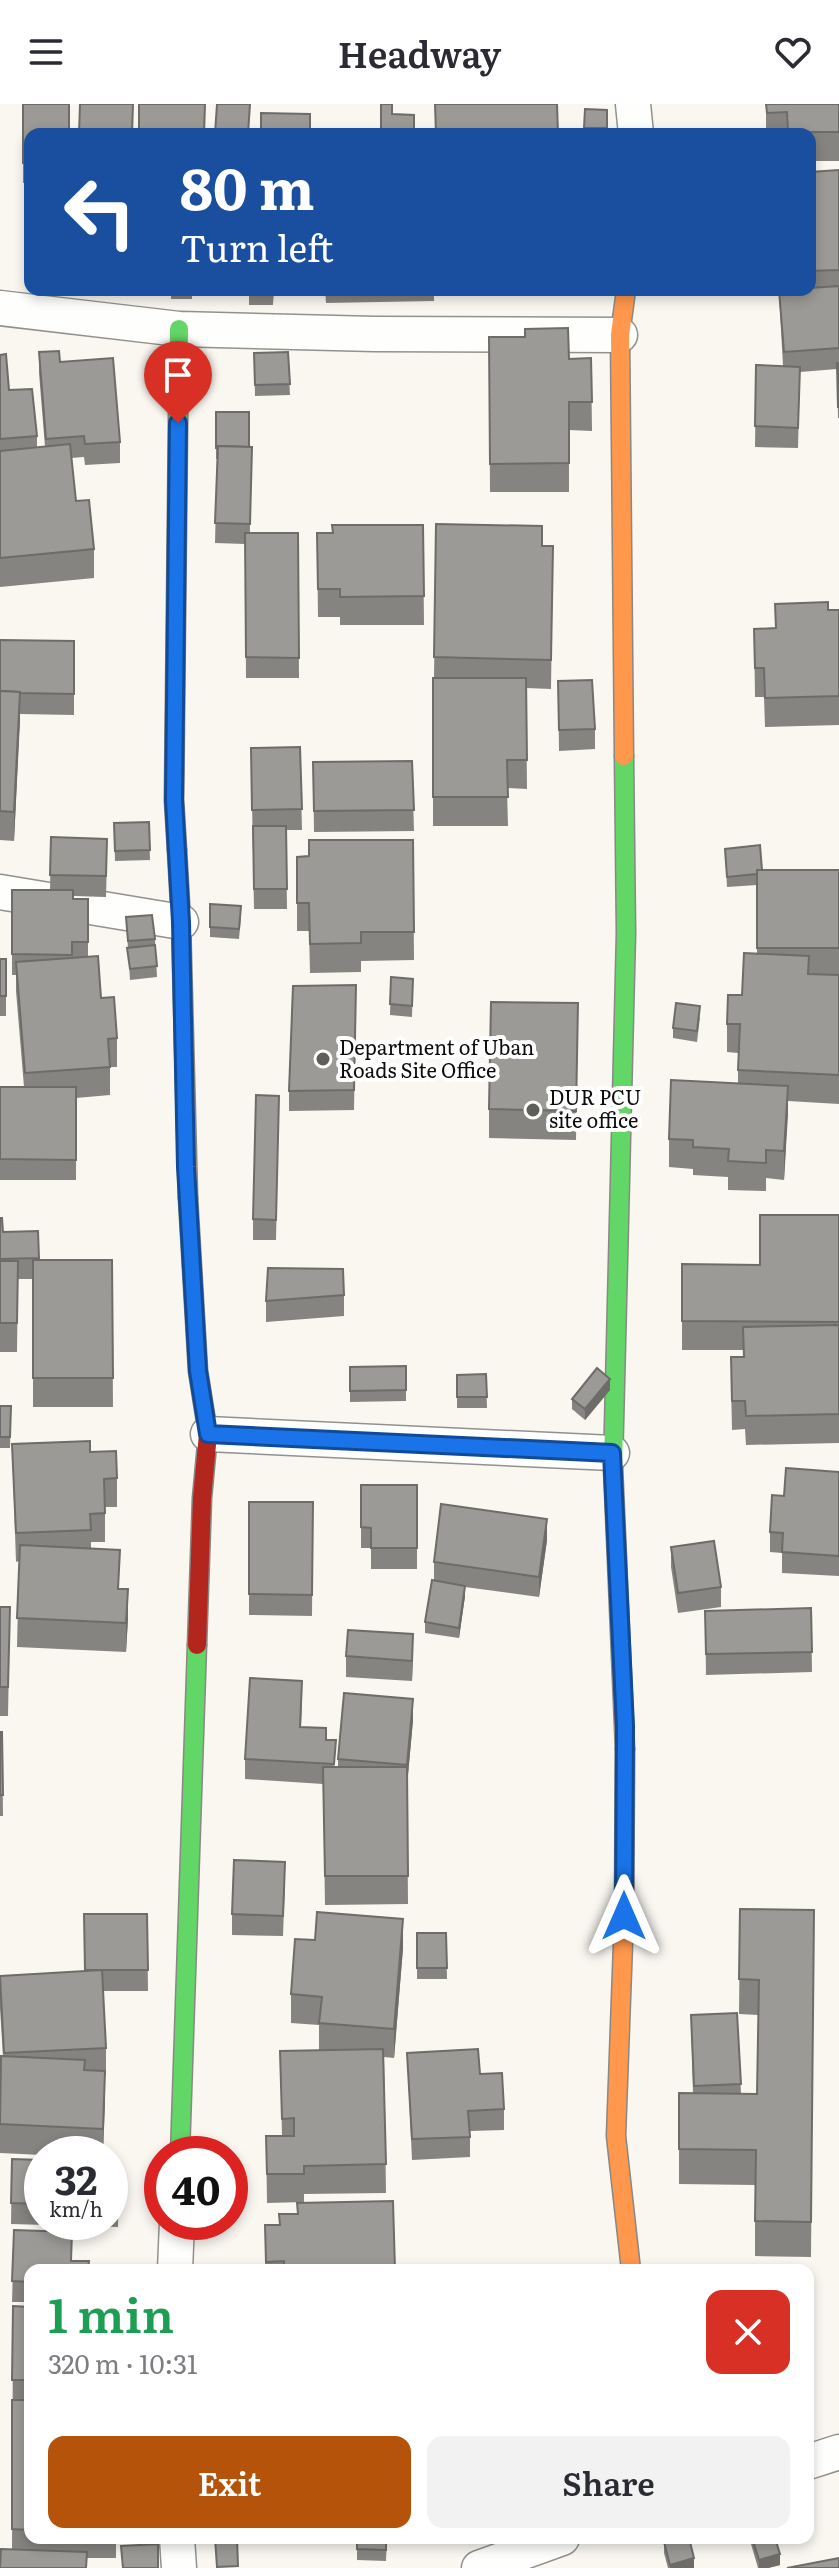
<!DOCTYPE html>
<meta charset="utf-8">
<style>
body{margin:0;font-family:Literata,serif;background:#f2f2f3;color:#2b2b33;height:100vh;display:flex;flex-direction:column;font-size:30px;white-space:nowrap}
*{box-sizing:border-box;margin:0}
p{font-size:26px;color:#7c7c81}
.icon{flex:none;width:44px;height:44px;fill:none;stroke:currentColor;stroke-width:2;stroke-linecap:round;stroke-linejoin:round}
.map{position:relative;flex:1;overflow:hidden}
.drawer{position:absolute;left:24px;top:2160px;width:790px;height:280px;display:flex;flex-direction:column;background:#fff;border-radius:16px;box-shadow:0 4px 12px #0003}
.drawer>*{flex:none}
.guide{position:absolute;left:24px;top:24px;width:792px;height:168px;border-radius:16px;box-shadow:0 4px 12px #0003;background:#1a4fa0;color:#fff;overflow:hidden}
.speed{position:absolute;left:24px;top:2032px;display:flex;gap:16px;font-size:40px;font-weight:700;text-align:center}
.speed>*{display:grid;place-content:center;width:104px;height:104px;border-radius:50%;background:#fff;box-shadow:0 4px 12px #0003;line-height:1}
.speed small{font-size:20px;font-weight:400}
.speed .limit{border:12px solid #d22;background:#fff;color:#111}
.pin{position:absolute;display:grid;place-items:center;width:68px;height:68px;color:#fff;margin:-82px -34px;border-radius:50% 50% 50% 0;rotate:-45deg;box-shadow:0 0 8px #0007}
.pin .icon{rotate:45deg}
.me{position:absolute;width:88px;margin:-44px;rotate:0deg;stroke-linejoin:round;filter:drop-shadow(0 0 6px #0008)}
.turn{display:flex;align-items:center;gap:28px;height:168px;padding:0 24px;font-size:36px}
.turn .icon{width:104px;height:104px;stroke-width:2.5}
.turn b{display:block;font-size:56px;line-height:68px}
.round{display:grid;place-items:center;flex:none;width:84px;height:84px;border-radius:16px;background:#f2f2f3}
.headline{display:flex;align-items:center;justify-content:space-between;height:136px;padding:0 24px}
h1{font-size:48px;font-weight:600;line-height:60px;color:#1e9e55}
.button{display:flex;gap:16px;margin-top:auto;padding:16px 24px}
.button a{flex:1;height:92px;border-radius:16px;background:#b45309;color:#fff;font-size:32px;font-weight:600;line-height:92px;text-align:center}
.button a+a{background:#f2f2f3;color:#2b2b33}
header{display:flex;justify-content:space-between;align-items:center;height:104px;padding:0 24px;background:#fff;font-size:36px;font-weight:600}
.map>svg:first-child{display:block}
</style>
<header><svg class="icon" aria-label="menu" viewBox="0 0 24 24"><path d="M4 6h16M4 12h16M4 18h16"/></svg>Headway<svg class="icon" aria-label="heart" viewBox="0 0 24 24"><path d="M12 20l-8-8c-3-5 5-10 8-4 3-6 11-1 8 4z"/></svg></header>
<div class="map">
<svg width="839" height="2464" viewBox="0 0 839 2464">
<rect width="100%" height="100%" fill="#f9f7f0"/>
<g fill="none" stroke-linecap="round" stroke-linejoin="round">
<defs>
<g id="street">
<path d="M633 0 636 30"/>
<path d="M0 204 179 225 375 230 620 231"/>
<path d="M0 788 181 818"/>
<path d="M208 1330 612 1349"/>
<path d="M175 2166 177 2118"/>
<path d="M808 2358 839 2348"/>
<path d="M177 2434 179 2464"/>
<path d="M479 2464 562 2434"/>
</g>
<g id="fast">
<path d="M177 746 174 696 179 225"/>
<path d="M613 1362 626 829 624 652"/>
<path d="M180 2050 197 1541"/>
</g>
<g id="slow">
<path d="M624 652 620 231 626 186"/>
<path d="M177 746 181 818 188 1094"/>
<path d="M625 1645 624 1812 616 2032 631 2166"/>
</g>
<g id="jam">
<path d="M188 1094 198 1267 208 1330 202 1394 197 1541"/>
<path d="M613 1362 625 1645"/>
</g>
</defs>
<use href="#street" stroke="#92918e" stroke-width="37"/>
<use href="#fast" stroke="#898885" stroke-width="21"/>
<use href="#slow" stroke="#898885" stroke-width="21"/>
<use href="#jam" stroke="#898885" stroke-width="21"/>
<use href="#street" stroke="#fefefd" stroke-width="34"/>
<use href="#fast" stroke="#63d668" stroke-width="18"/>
<use href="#slow" stroke="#ff974d" stroke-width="18"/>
<use href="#jam" stroke="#b3261e" stroke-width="18"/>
</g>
<g fill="#868481">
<path d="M23 0 30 30V79H23Z"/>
<path d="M766 0H839V57H810V30H766Z"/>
<path d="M585 5 607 6V30H584Z"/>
<path d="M839 66V314H838L837 265 800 268 798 344 755 343 756 261 783 262 779 189H766L765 186H810V68Z"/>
<rect x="171" y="186" width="21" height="9"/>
<path d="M249 186H274L273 201H249Z"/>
<path d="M325 186H434V197L326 199Z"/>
<path d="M715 186H760V188L715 191Z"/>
<path d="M489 233 569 255 591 254 592 327 569 326V388H490Z"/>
<path d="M39 248 60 258 120 338V359L85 361 84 353 71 354 76 397 94 445V474L0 483V251L9 286 37 332V343H45L39 269Z"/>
<path d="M288 248 290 291 255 292 254 249Z"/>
<path d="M216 308 249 343 250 429H298L299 574H246L245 440 215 439 217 355H216Z"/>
<path d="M436 420 542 442H553L551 585 526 584 527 685 507 684 508 722H433V574H434Z"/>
<path d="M423 421 424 521H340V513H318L317 429H332Z"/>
<path d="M775 500 828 506H839V621L765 623 764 593H755L754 525 775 524Z"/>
<path d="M0 536 74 537V611L20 610 14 737 0 736Z"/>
<path d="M558 577 595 625V645L559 647Z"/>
<path d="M300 643 302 726H286L287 805H254L251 644Z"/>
<path d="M412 657 414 727 314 728 313 658Z"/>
<path d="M149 718 150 756 115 757 114 719Z"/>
<path d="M51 733 107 755 106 793 73 792V795H88V852L101 894 117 934V963H110V991L76 994V1076H0V983H24L16 887V871H12V786H50Z"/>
<path d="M413 736 414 856 361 857V868L310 869 309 827H297V753L309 752Z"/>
<path d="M725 745 762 766H839V1000L788 997 784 1076 766 1074V1087L728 1086V1073L693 1071V1065L669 1063V1035L738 980V949L727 948V920L742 891 757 850V781L727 783Z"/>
<path d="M210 800 241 813 239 835 210 833Z"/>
<path d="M126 813 155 835 157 873 130 876Z"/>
<rect x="0" y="855" width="6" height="57"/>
<path d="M391 873 413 875 412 913 390 911Z"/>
<path d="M356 881 354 1006 289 1007V987Z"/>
<path d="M578 899 576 1036 489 1034V1005Z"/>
<path d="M700 913 697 938 673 934V924Z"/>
<path d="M279 992 276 1136H253V1115Z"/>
<path d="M839 1111V1339L746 1341 745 1325 732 1326 731 1281V1253H743V1246H682V1160L760 1161Z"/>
<path d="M0 1114 3 1128 38 1127 39 1156H112L113 1303H33V1175H18L17 1248H0Z"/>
<path d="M344 1191V1212L266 1218V1197Z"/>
<path d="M406 1262V1297L350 1298V1263Z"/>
<path d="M486 1270 487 1304H457V1271Z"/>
<path d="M610 1286 585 1316 572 1305V1295Z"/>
<path d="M0 1302H11L10 1344H0Z"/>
<path d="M12 1340 90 1348 117 1374V1403H105V1438H91V1444L119 1485 128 1514 126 1548 17 1543 19 1457 16 1458Z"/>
<path d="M839 1368V1472L782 1469V1449L770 1448V1428L784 1392Z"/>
<path d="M361 1381H417V1465H371V1444H361Z"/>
<path d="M249 1398H313L312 1512 249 1511Z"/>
<path d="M547 1436 539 1493 465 1483V1492L459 1534 425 1529V1518L434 1477V1458Z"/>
<path d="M671 1443 721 1483V1503L678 1509 671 1463Z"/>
<path d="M0 1503H10L8 1612H0Z"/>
<path d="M811 1504 812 1568 706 1571 705 1507Z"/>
<path d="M413 1551 412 1577 346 1573V1552Z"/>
<path d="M302 1597 301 1623 326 1636 335 1663H338V1655L413 1616 407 1682 408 1800 325 1801 323 1680 245 1675V1655Z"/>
<path d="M0 1628H2L3 1712H0Z"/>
<path d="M285 1778 283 1832 232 1831V1810Z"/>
<path d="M740 1805 814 1806 811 2153 755 2152V2081L679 2080V1989H693L691 1911 737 1909 741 1989 757 1990 758 1911 739 1910Z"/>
<path d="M147 1810 148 1887H103L106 1944V1972H105L103 2050 42 2051 0 2049V1964L3 1952 0 1904V1872L85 1867Z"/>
<path d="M417 1829H446L447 1875H417Z"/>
<path d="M403 1844 394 1954 384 1953 386 2089 304 2090V2098L267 2099 266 2032H282L280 1947 319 1946V1921L291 1919V1890Z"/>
<path d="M407 1949 480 1970 504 2005V2026L470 2027V2053L412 2056Z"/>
<path d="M12 2055 42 2056V2118H110V2072H119L118 2123 11 2120Z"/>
<path d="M298 2110 395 2166H265V2121H279Z"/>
<path d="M14 2126 72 2128V2157H89V2166H30V2198H12Z"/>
<path d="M13 2202 30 2203V2434H116V2454H87L12 2445Z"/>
<path d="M357 2434H387L386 2457 357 2456Z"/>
<path d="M751 2434H775L780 2461 768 2464H758L751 2440Z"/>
<path d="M664 2438 694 2464H668L664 2449Z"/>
</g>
<g fill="#6d6c69">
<path d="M20 588V617L14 737V708Z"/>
<path d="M788 982V1011L784 1076V1047Z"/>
<path d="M610 1275V1286L585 1316V1305Z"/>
<path d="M547 1415V1436L539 1493V1473Z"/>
<path d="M465 1482V1492L459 1534V1524Z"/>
<path d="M128 1485V1514L126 1548V1519Z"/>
<path d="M413 1530V1551L412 1577V1557Z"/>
<path d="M413 1595V1616L407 1682V1661Z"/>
<path d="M403 1815V1844L394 1954V1925Z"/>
<path d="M105 1967V1996L103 2050V2025Z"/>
<path d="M780 2450V2461L768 2464H759V2456Z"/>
<path d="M694 2454V2464H670V2461Z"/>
</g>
<g fill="#9c9a96" stroke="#6d6c69" stroke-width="2">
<path d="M23 0H69V30H30V59H23Z"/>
<path d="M80 0H133L132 30H79Z"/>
<path d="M139 0H205L204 30H139Z"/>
<path d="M217 0H250L248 30H215Z"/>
<path d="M381 0H392V10L414 11V30H381Z"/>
<path d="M435 0H557L558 30H436Z"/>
<path d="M766 0H839V28H788L787 8 767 9Z"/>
<path d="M585 5 607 6V24H584Z"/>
<path d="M261 9 310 10V30H261Z"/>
<path d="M839 66V166L810 167V68Z"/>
<path d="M839 182V244L784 248 779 186H810V184Z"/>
<path d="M249 186H274L273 190H249Z"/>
<path d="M568 224 569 255 591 254 592 298H569V359L490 360 489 233H525V225Z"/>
<path d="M59 247 60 258 113 254 120 338 85 340 84 332 46 335 39 248Z"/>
<path d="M288 248 290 280 255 281 254 249Z"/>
<path d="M6 250 9 286 32 285 37 332 0 335V251Z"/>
<path d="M837 259H839V303H838Z"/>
<path d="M756 261 800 263 798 324 755 322Z"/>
<path d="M216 308H249V343L218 342V344H216Z"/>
<path d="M70 340 76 397 89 396 94 445 0 454V347Z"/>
<path d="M218 342 252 343 250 420 215 419Z"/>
<path d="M436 420 542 422V442H553L551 556 434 553Z"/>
<path d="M332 421H423L424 492 340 493V485H318L317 429H333Z"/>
<path d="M245 429H298L299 554 246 553Z"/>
<path d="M828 498V506H839V592L765 594 764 564H755L754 525 776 524 775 500Z"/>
<path d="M0 536 74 537V590L20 589V588L0 587Z"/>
<path d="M433 574H526L527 656H507L508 693H433Z"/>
<path d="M592 576 595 625 559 626 558 577Z"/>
<path d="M0 587 20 588 14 708 0 707Z"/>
<path d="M300 643 302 705 252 706 251 644Z"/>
<path d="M412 657 414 706 314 707 313 658Z"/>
<path d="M149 718 150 746 115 747 114 719Z"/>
<path d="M253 722H286L287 785H254Z"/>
<path d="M51 733 107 735 106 772 50 771Z"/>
<path d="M309 736H413L414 828H361V839L310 840 309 799H297V753L309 752Z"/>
<path d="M760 741 762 766H757V770L727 773 725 745Z"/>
<rect x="757" y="766" width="82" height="78"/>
<path d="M12 786H73V795H88V838H72V851L12 850Z"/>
<path d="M210 800 241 802 239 825 210 823Z"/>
<path d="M152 811 155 835 128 837 126 813Z"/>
<path d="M155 841 157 862 130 865 127 844Z"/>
<path d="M744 849 809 852 808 870 839 871V971L738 966 740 920H727L728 891H742Z"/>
<path d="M98 852 101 894 114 893 117 934 108 935 110 963 25 969 16 858Z"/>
<rect x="0" y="855" width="6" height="37"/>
<path d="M391 873 413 875 412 902 390 900Z"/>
<path d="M356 881 354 986 289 987 293 882Z"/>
<path d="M491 898 578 899 576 1007 489 1005Z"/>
<path d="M676 899 700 902 697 927 673 924Z"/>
<path d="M671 976 788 982 784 1047 766 1046V1059L728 1057 729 1045 693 1043V1036L669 1035Z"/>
<path d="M0 983H76V1056L0 1055Z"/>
<path d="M256 991 279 992 276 1116 253 1115Z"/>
<path d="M760 1111H839V1218L682 1217V1160L760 1161Z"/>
<path d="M0 1114H2L3 1128 38 1127 39 1154 0 1155Z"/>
<path d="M33 1156H112L113 1274H33Z"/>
<path d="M0 1157H18L17 1219H0Z"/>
<path d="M268 1164 343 1165 344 1191 266 1197Z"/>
<path d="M839 1221V1310L746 1312 745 1297H732L731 1253H744L743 1223Z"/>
<path d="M406 1262V1286L350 1287V1263Z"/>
<path d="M597 1264 610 1275 585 1305 572 1295Z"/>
<path d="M486 1270 487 1293H457V1271Z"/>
<path d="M0 1302H11L10 1333H0Z"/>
<path d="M90 1337V1348L116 1347 117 1374 104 1375 105 1409 90 1410 91 1426 16 1429 12 1340Z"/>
<path d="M786 1364 839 1368V1452L782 1448 783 1429 770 1428 772 1391 784 1392Z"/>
<path d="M361 1381H417V1444H371V1424L361 1423Z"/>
<path d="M249 1398H313L312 1491 249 1490Z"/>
<path d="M441 1400 547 1415 539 1473 434 1458Z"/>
<path d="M714 1437 721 1483 678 1489 671 1443Z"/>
<path d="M20 1441 120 1446 118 1485H128L126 1519 17 1514Z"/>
<path d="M432 1476 465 1482 459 1524 425 1518Z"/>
<path d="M0 1503H10L8 1583H0Z"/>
<path d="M811 1504 812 1548 706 1550 705 1507Z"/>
<path d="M348 1526 413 1530 412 1557 346 1552Z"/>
<path d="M250 1574 302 1577 300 1623 326 1624V1636H336L334 1660 245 1655Z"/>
<path d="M344 1589 413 1595 407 1661 338 1655Z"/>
<path d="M0 1628H2L3 1691H0Z"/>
<path d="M323 1663H407L408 1772H325Z"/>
<path d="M234 1756 285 1758 283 1812 232 1810Z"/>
<path d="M740 1805 814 1806 811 2118 755 2117 756 2046 679 2045V1989L757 1990 759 1876 739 1875Z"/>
<path d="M317 1808 403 1815 394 1925 319 1919 322 1893 291 1890 295 1835 315 1836Z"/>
<path d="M84 1810H147L148 1866H85Z"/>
<path d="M417 1829H446L447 1864H417Z"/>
<path d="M102 1866 106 1944 4 1949 0 1872Z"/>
<path d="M737 1909 741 1980 694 1982 691 1911Z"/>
<path d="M383 1945 386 2060 304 2062V2070H267L266 2032H294V2014L282 2015 280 1947Z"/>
<path d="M478 1945 480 1970 502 1969 504 2005 468 2007 470 2033 412 2035 407 1949Z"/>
<path d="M1 1952 85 1956 84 1966 105 1967 103 2025 0 2020Z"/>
<path d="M12 2055 42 2056V2100L11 2099Z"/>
<path d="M110 2072H119L118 2103 110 2102Z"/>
<path d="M393 2097 395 2166H284V2157L266 2158 265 2121H280L279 2110H298L297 2099Z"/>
<path d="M14 2126 72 2128 71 2157H89L88 2166H30V2178L12 2177Z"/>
<path d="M13 2202 30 2203V2276H12Z"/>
<path d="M12 2296H30V2426L12 2425Z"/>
<path d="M215 2434H237L238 2462 217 2463Z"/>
<path d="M357 2434H386V2446L357 2445Z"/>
<path d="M680 2434H689L694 2454 670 2461 664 2438Z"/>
<path d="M752 2434H775L780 2450 759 2456Z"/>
<path d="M158 2440V2464H123L121 2442Z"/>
<path d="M1 2445 87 2448 86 2464H0Z"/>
<path d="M839 2454V2464H787Z"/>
</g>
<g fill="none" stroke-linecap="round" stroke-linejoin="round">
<defs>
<path id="route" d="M178 319 174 696 181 818 186 1063 198 1267 208 1330 612 1349 625 1622 624 1812"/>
</defs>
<use href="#route" stroke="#114b97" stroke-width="20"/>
<use href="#route" stroke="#1a73e8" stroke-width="14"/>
</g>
<g fill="#5e5e5b" stroke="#fff" stroke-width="3">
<circle cx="323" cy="955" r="8"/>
<circle cx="533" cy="1006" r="8"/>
</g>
<g text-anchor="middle" stroke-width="8" stroke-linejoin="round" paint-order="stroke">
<g font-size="20" fill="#0b0b0b" stroke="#fff" text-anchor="start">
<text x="339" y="951">Department of Uban<tspan x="339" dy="23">Roads Site Office</tspan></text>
<text x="549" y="1001">DUR PCU<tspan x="549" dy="23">site office</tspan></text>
</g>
</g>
</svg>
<div class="speed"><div>32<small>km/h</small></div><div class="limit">40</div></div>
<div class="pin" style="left:178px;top:319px;background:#d93025"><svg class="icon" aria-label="arrive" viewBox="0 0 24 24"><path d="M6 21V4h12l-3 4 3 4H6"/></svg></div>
<svg class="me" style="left:624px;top:1812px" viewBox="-20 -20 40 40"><path d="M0-17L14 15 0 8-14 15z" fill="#1a73e8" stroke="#fff" stroke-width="4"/></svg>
<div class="guide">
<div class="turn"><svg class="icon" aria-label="left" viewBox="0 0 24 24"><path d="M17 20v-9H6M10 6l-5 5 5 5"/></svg><div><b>80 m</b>Turn left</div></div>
</div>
<section class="drawer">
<div class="headline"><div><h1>1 min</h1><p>320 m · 10:31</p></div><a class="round" style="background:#d93025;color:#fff"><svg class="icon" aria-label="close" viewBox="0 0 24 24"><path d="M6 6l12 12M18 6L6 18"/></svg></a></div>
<div class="button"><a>Exit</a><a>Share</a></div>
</section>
</div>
